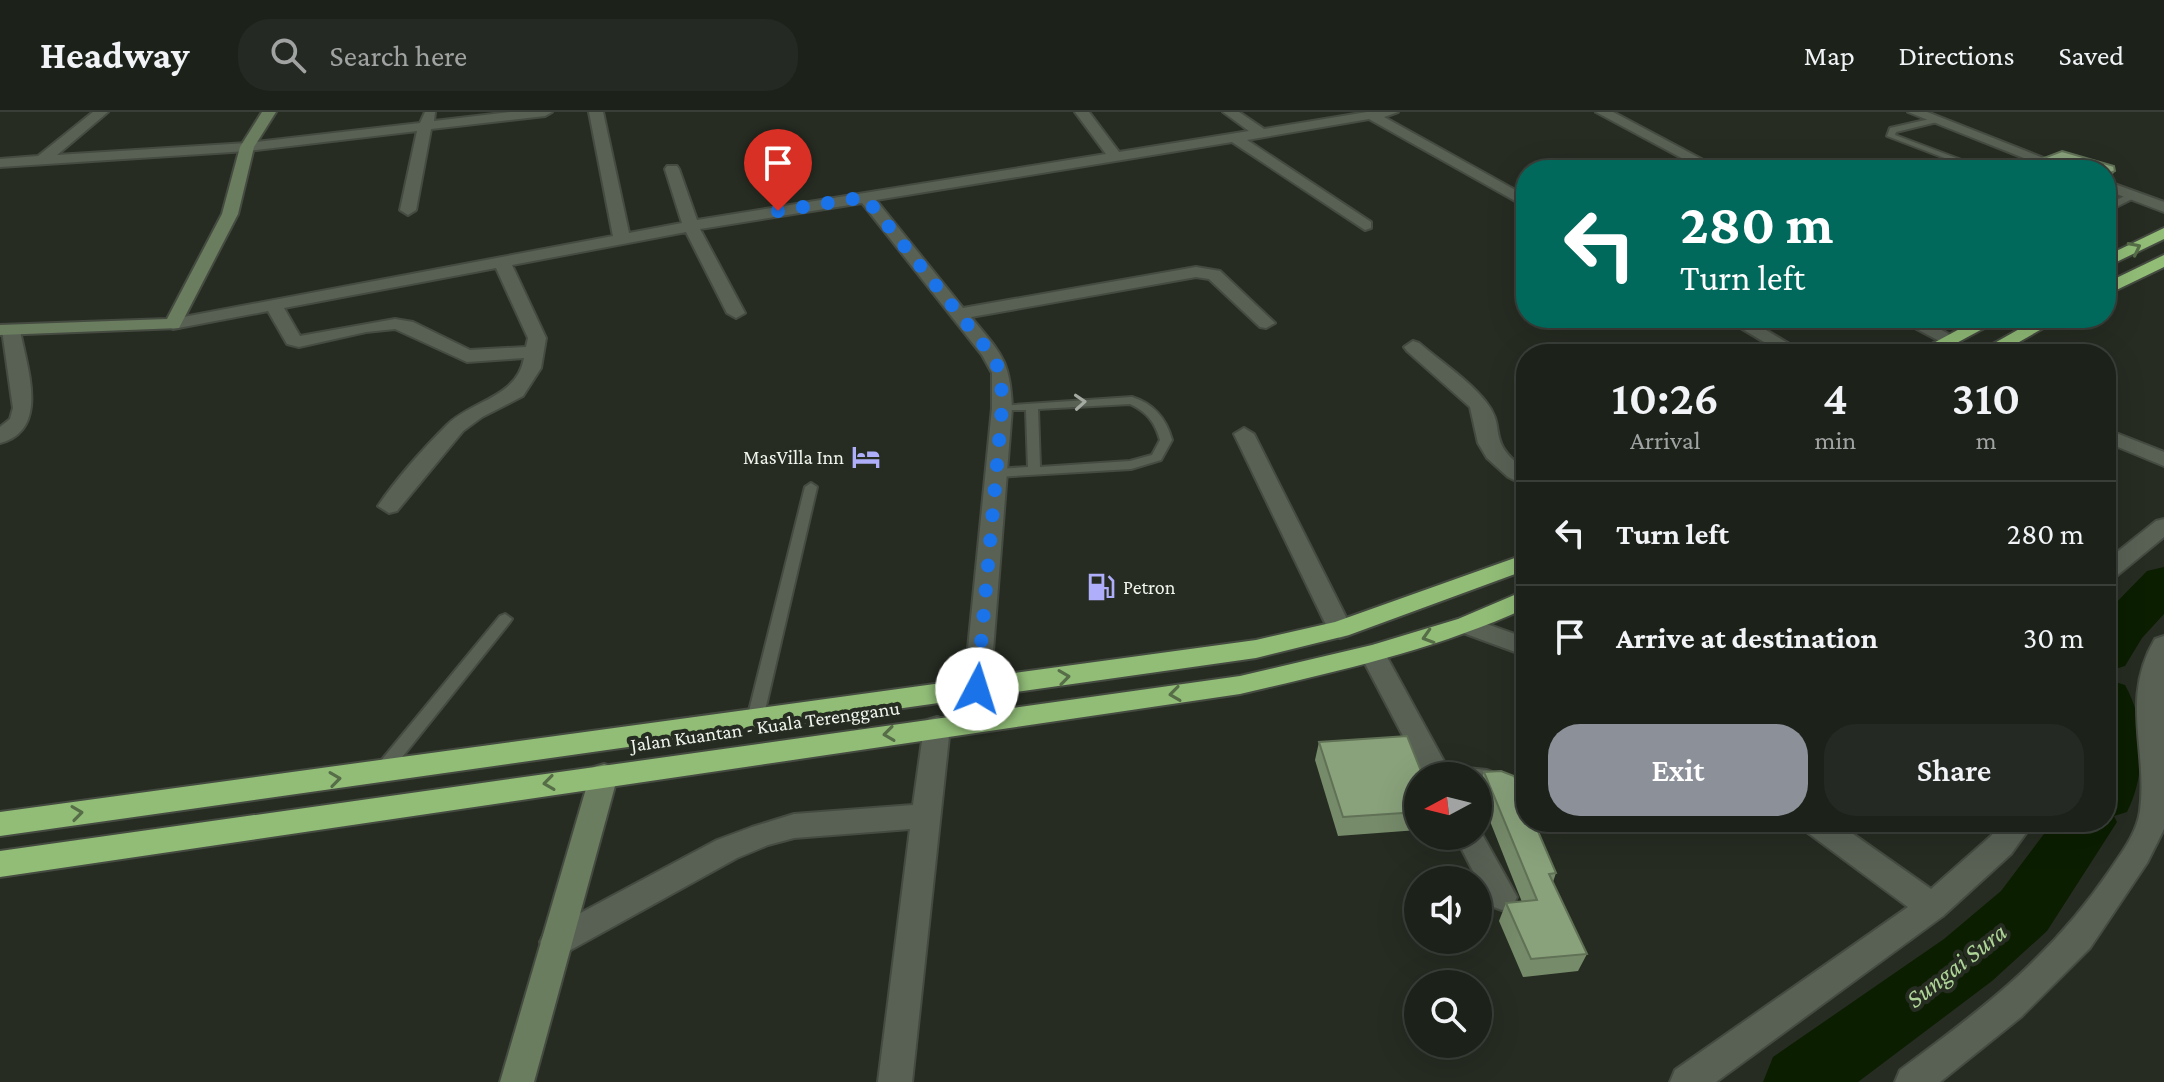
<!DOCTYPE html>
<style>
body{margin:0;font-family:"Crimson Pro",serif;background:#252923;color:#f1f3f6;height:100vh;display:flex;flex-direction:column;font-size:30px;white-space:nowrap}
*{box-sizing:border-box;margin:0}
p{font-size:26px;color:#a0a3a2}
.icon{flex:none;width:44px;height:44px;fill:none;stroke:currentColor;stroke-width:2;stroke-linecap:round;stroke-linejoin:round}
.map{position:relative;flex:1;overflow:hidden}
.side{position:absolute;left:1516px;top:232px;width:600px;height:488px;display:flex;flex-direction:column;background:#1c211a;border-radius:32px;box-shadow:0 8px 32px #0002,0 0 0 2px #3a3e39}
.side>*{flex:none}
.top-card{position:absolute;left:1516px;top:48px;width:600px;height:168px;border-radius:32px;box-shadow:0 8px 32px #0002,0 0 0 2px #3a3e39;background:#00695c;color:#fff;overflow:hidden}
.needle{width:52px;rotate:263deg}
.buttons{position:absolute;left:1404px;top:650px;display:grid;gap:16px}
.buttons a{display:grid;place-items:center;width:88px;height:88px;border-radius:50%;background:#1c211a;box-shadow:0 8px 32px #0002,0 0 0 2px #3a3e39;font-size:40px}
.pin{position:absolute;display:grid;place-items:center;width:68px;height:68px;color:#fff;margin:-82px -34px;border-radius:50% 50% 50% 0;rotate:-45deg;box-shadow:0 0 8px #0007}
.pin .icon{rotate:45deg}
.me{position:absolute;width:88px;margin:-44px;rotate:5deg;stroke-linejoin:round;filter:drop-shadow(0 0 6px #0008)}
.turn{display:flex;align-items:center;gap:28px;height:168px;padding:0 32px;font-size:36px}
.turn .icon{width:104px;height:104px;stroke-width:2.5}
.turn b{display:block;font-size:56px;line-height:68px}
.eta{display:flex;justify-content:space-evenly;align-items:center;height:136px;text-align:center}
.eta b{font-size:48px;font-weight:600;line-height:56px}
.primary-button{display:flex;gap:16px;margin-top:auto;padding:16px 32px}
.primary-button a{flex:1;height:92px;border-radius:32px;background:#8c9099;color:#fff;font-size:32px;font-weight:600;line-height:92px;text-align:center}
.primary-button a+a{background:#252923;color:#f1f3f6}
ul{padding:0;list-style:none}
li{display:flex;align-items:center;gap:24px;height:104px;padding:0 32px;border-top:2px solid #3a3e39}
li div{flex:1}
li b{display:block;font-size:30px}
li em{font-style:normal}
header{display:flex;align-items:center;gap:48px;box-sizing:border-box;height:112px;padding:0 40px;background:#1c211a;border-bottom:2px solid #3a3e39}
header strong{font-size:38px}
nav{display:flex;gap:44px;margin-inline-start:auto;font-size:28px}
.search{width:560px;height:72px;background:#252923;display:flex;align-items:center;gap:20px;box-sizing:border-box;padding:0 28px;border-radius:32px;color:#a0a3a2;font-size:30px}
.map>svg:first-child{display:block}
</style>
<header>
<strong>Headway</strong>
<div class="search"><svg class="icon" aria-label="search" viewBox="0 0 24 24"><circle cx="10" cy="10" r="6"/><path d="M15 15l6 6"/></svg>Search here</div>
<nav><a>Map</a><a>Directions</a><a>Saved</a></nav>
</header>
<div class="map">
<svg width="2164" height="970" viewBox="0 0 2164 970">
<rect width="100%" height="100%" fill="#262c22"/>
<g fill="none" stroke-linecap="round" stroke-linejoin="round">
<g fill="#0b1e00" fill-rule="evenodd">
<path d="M2164 455V502L2142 526 2125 554 2106 560V501L2147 459Z"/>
<path d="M2106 567 2125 573C2146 609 2146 663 2127 700L2114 704 2117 710 2047 819 1992 869 1858 970H1763L1773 945 1944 827 2001 779 2053 710H2106Z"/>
</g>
<defs>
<g id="lane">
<path d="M1934 6 1938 8 1937 10 1896 20 1895 23 1988 58H1976L1887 24 1890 16Z"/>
<path d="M2133 80 2137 83 2136 85 2106 100V93Z"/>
<path d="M1132 285C1154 292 1166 306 1172 328L1161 348 1131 357 996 365 990 361 996 357 1028 355 1026 298H998V294ZM1130 292C1147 300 1155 310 1160 328L1152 343 1130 349 1040 355 1038 297Z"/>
<path d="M811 371 817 375 763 607 761 611H749L747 607 805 375Z"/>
<path d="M505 502 512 507 510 510 387 664 381 666 375 664 373 660 375 656 500 504Z"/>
<path d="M1435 653 1487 658 1526 673V687L1485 670H1478V664L1429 663 1427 659 1429 655Z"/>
</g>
<g id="street">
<path d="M93 0H108L57 43 247 31 420 11 425 0H435L434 9 511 0H552L545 4 431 17 416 98 408 103 400 98 417 19 247 39 0 55V47L38 44Z"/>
<path d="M589 0H603L629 121 682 111 665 57 667 54H677L679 57 697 108 1106 42 1075 0H1089L1119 40 1249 19 1223 0H1239L1264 17 1367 0H1398L1384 5 1526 84V95L1369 7 1247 28 1371 110V116L1365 118 1232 30 876 88 963 196 1196 155 1220 159 1275 211 1266 216 1260 215 1209 167 1196 165 971 205C1001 242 1010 247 1012 296L990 577 986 584 977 586 968 584 964 577 992 296V261L982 243 862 91 700 117 745 201 736 206 727 201 686 120 512 153 546 226 541 256 523 284 482 305 463 319 397 399 389 401 378 394C397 366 423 337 447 313 472 288 517 286 524 246L467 250 395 217 366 220 299 235 287 232 268 199 173 217 164 212 173 207 613 124ZM496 156 528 226 526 235 470 238 413 210 395 207 300 224 284 196Z"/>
<path d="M1596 0H1613L1722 58H1704Z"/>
<path d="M1908 0H1927L2074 58H2054Z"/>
<path d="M2106 69 2164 90V100L2106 78Z"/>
<path d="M1724 206H1746L1806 242H1784Z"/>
<path d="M1896 206H1919L1960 228 1957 232H1945Z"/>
<path d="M11 213 20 218C26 254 51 318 0 331V315L10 307 13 296 2 218Z"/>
<path d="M1413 229 1419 231C1441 250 1469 268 1486 290 1508 317 1484 328 1526 358V374L1508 365 1487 346 1478 331 1470 295 1407 239 1404 235Z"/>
<path d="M1244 316 1254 322 1352 517 1349 523 1340 526 1331 523 1328 517 1234 322Z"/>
<path d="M2106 317 2164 340V354L2106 330Z"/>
<path d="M2164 407V425L2114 466 2106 469V449L2156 409Z"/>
<path d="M1467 505 1526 526V544L1458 519 1455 513 1458 507Z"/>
<path d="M2164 524V717L2147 751 2090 836 2021 905 1940 970H1895L1900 958C1983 897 2051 845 2110 758 2122 740 2137 721 2140 699 2148 637 2120 586 2155 527Z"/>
<path d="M1373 533 1382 536 1452 664H1424L1360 542 1364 536Z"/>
<path d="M937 605 947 608 950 615 912 970H878L910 717 794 726 768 733 737 746 567 840 556 844 545 840 540 830 545 820 717 728 752 715 794 702 913 693 924 615 927 608Z"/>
<path d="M1799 710H1836L1931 777 1991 724 2002 710H2034L2011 742 1943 804 1716 970H1670L1675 958 1908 795 1804 718Z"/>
<path d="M1478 715 1517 785 1513 794 1502 798 1491 794 1455 724H1478Z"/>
</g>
<g id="secondary">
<path d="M262 0H276L254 35 238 102 179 216 0 223V213L167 207 222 102 240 35Z"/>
<path d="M604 652 614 655 618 663 534 970H500L590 663 594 655Z"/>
</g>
<g id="highway">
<path d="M2164 116V127L2106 155V144Z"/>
<path d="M2164 143V155L2106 183V171Z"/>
<path d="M1980 206H2003L1936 242H1913Z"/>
<path d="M2039 206H2061L1998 242H1975Z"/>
<path d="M1526 442V458L1349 523 1256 546 0 724V700L1256 528 1335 510Z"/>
<path d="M1526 478V496C1435 538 1338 559 1240 582L0 765V739L1240 564 1372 533 1458 507Z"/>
</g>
</defs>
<use href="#lane" stroke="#454b41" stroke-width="4"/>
<use href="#street" stroke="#454b41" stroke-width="4"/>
<use href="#secondary" stroke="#454b41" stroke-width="4"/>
<use href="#highway" stroke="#454b41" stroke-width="4"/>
<use href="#lane" fill="#596155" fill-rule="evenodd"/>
<use href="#street" fill="#596155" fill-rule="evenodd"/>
<use href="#secondary" fill="#6a7d5f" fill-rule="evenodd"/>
<use href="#highway" fill="#91bd77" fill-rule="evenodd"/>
</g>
<g fill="#768b6a">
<path d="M1319 630 1418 664V718L1338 724 1315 648Z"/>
<path d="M1484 660 1556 761 1553 770 1587 842 1578 859 1523 865 1499 809 1506 791 1522 790 1478 679Z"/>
</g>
<path fill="#607156" d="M2115 59 2106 73V63Z"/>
<g fill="#89a27b" stroke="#607156" stroke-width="2">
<path d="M2062 39 2114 54 2115 59 2106 63V58H2013Z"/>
<path d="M1407 624 1423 664H1418V700L1343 705 1319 630Z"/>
<path d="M1501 659 1514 664 1526 691V710H1534L1556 761 1549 762 1587 842 1531 847 1506 791 1537 788 1484 660Z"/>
</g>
<defs><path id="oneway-chevron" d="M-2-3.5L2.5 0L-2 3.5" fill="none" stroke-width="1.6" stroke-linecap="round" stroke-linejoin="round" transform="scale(2)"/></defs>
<g stroke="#566d48">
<use href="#oneway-chevron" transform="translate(2135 136) rotate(-27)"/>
<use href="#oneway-chevron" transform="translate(1428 525) rotate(163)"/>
<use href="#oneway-chevron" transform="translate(1064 565) rotate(-8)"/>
<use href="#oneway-chevron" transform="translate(1175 582) rotate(172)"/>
<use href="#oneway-chevron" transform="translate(889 622) rotate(172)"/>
<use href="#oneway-chevron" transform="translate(335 667) rotate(-8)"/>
<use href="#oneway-chevron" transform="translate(549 671) rotate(172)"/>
<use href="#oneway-chevron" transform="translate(77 701) rotate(-8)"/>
</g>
<use stroke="#a4aaa1" href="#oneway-chevron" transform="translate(1080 290) rotate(-4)"/>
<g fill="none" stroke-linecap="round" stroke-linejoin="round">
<path stroke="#1a73e8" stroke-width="14" stroke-dasharray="0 25.2" d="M778 99 865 85 991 242 1001 261 1002 296 977 577"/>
</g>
<defs>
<symbol id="hotel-bare" viewBox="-9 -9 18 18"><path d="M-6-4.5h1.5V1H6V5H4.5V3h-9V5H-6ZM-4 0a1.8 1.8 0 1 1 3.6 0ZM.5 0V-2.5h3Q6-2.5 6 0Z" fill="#afaefa" stroke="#262c22" stroke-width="2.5" paint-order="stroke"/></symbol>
<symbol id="fuel-bare" viewBox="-9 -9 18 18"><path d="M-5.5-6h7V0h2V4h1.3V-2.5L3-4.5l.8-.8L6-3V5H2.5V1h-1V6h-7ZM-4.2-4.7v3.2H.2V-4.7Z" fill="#afaefa" stroke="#262c22" stroke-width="2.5" paint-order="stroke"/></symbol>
</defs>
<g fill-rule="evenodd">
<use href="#hotel-bare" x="846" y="325" width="40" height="40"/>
<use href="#fuel-bare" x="1081" y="455" width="40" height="40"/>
</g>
<g text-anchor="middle" stroke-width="8" stroke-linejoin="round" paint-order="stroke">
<g font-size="20" fill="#f0f4ed" stroke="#262c22" text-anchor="end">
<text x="844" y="352">MasVilla Inn</text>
<text x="1123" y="482" text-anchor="start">Petron</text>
</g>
<g font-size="20" fill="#f0f4ed" stroke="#262c22">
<text transform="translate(765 614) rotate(-8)" y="7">Jalan Kuantan - Kuala Terengganu</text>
</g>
<g font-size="26" font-style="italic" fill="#aed497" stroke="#262c22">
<text transform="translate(1956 853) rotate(-38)" y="9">Sungai Sura</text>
</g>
</g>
</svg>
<div class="buttons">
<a><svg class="needle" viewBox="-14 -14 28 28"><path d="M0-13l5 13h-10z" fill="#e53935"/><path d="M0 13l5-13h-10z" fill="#a0a3a2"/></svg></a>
<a><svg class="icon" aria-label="sound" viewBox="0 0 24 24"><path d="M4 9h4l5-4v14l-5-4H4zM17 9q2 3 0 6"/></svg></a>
<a><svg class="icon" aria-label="search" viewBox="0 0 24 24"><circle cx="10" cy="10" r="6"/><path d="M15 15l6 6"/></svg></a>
</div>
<div class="pin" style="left:778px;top:99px;background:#d93025"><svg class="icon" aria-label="arrive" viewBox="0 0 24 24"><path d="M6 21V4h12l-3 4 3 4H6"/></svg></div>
<svg class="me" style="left:977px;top:577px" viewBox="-20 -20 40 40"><circle r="19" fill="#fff"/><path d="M0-13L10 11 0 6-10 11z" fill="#1a73e8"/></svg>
<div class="top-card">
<div class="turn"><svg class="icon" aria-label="left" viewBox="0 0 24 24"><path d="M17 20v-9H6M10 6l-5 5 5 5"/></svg><div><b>280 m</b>Turn left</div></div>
</div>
<section class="side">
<div class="eta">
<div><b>10:26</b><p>Arrival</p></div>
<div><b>4</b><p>min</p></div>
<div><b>310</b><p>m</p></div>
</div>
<ul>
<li><svg class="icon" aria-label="left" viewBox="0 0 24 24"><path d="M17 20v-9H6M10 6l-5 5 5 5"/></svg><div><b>Turn left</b></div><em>280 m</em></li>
<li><svg class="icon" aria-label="arrive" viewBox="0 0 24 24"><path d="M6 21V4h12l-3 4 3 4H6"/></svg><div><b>Arrive at destination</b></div><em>30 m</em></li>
</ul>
<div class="primary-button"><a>Exit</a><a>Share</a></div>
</section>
</div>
